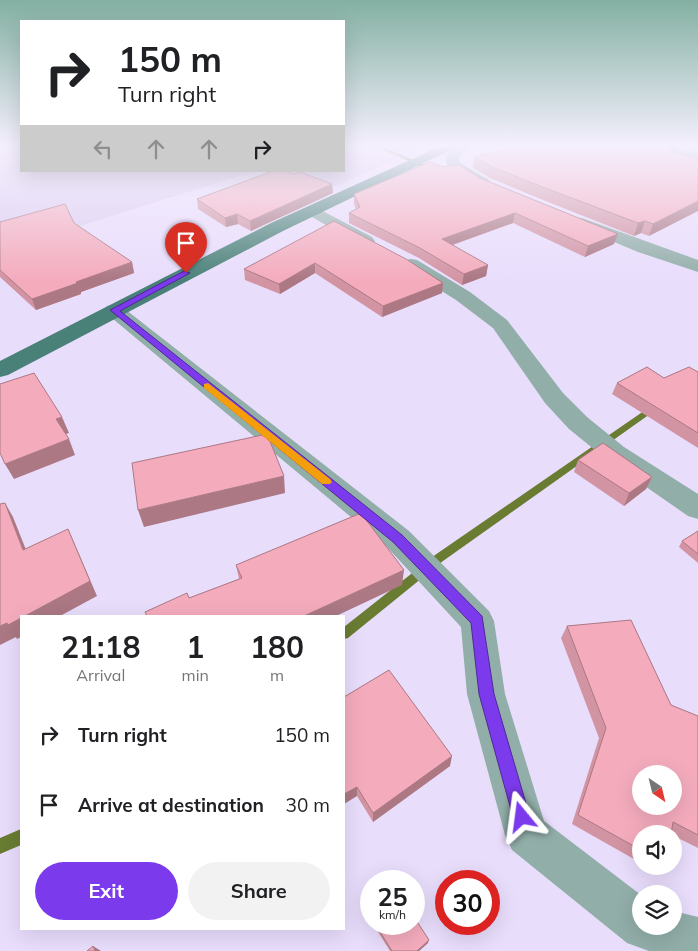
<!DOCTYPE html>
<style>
body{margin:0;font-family:Mulish,sans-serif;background:#f2f2f2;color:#202124;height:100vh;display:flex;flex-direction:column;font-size:19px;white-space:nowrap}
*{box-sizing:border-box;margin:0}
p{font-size:16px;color:#757577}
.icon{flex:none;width:28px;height:28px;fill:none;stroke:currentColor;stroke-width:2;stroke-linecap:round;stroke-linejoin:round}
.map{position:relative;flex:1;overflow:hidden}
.drawer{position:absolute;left:20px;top:615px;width:325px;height:315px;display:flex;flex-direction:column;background:#fff;border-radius:0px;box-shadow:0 5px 20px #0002}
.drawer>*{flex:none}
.hud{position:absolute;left:20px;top:20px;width:325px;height:152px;border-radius:0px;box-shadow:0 5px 20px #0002;background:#fff;color:#202124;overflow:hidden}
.needle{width:32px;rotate:145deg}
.tools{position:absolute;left:632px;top:765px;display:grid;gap:10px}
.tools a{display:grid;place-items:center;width:50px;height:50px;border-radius:50%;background:#fff;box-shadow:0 5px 20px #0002;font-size:25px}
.speed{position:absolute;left:360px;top:870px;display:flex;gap:10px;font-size:25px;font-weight:700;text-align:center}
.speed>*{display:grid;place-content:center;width:65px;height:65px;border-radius:50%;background:#fff;box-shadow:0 5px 20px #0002;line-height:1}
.speed small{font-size:12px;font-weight:400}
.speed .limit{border:8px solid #d22;background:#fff;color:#111}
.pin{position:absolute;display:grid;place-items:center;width:42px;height:42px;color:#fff;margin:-51px -21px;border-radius:50% 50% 50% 0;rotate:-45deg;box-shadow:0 0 5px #0007}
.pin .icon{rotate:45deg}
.me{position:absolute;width:55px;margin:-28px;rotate:344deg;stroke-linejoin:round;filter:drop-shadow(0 0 4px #0008)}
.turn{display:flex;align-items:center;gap:18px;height:105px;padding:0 15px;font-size:22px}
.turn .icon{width:65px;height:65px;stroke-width:2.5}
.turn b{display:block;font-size:35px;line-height:42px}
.lanes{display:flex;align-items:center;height:48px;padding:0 15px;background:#0003;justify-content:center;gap:25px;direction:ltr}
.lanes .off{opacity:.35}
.eta{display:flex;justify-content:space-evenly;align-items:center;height:85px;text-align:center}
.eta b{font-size:30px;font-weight:700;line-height:35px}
.button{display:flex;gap:10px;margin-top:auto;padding:10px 15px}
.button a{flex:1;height:58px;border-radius:30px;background:#7c3aed;color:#fff;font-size:20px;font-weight:700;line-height:58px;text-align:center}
.button a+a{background:#f2f2f2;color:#202124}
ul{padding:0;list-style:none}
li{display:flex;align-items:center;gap:15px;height:70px;padding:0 15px}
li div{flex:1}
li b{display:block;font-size:19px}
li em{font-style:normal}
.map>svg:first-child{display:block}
</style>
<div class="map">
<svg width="698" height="951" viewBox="0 0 698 951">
<rect width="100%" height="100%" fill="#e9ddfc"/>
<g fill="#dbcdf0">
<path d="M0 146H21V171H255L0 251Z"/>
<path d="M344 146H428L335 186 296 171H344Z"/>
</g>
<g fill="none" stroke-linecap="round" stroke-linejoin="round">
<g fill="#697c32" fill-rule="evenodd">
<path d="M374 146H381L425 165 420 166Z"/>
<path d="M654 404 658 407 657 409 443 561 348 638 344 639V627L435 555Z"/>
<path d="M21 829V845L0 854V838Z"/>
</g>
<g fill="#92aea9" fill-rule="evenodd">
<path d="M457 146H472L459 157 460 163 489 180 491 183 489 186C479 189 472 182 464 177 448 167 436 160 457 146Z"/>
<path d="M654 146H676L698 153V161L655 149Z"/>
<path d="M313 206 372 237 375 241 372 245 366 246 360 245 307 214 305 211 307 208Z"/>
<path d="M582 218 698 260V272L638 252 576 226 574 223 576 220Z"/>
<path d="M411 259 417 260 470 292 507 320 563 393 587 417 624 447 698 494V519L688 516 606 459 569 429 545 403 493 328 456 300 405 268 402 264 405 260Z"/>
<path d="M114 304 121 306 409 531 489 611 494 621 505 694 544 821 641 895V926H674V911L698 917V951H649L627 943 512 850 505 835 467 694 461 627 387 547 107 314 104 310 107 306Z"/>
</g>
<path fill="#498178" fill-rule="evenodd" d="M441 146H459L283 231 8 375 0 377V361L271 223Z"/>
</g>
<g fill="#d294a3">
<path d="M518 146H676L674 152 698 159 649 236 641 233 634 236 543 200 490 178 473 168 474 157Z"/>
<path d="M294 174 332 184 333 193 251 231 238 224 226 227 198 209 197 199Z"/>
<path d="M480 178 614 244 585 257 513 223 453 245 488 265 486 276 462 285 419 258 349 223V213L356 209 354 204V194Z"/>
<path d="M334 221 443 283 442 293 382 317 315 273 280 294 245 280 244 269Z"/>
<path d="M0 222 74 223 132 262 134 273 81 292V294L36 310 0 277Z"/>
<path d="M698 372V448L612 394 617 383 664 378Z"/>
<path d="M578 460 652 477 646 489 624 506 574 472Z"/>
<path d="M698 531V563L679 547 682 541Z"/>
<path d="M236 565 402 585 189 598 239 579Z"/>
<path d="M567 626 671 705 698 716V848L674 836V834H641V863L572 824 599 738 561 638Z"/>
<path d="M344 697 450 766 373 822 357 796Z"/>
<path d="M646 866H660L654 871Z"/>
<path d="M371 892V921L361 904V901Z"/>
<path d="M373 924H414L428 943 419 951H390Z"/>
</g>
<g fill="#ab7884">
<path d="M674 146H676L673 156 666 150Z"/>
<path d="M332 184 333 193 251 231 250 221Z"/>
<path d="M698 201V211L649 236 653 224Z"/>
<path d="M515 213 513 223 440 249 442 239Z"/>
<path d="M237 214 238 224 226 227 225 218Z"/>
<path d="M645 221 641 233 634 236 638 223Z"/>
<path d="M618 234 614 244 585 257 588 246Z"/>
<path d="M132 262 134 273 81 292V294L36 310 32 299 76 282Z"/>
<path d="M315 263V273L280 294 279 284Z"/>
<path d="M488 265 486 276 462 285 464 274Z"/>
<path d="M443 283 442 293 382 317 383 306Z"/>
<path d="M62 417 69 433 63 435 56 419Z"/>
<path d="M69 439 75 455 14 479 5 464Z"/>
<path d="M284 476 285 493 144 527 138 510Z"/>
<path d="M652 477 646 489 624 506 629 493Z"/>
<path d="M5 503 13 517 32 565 23 550Z"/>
<path d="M68 529 97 596 60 616H25Z"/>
<path d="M404 570 402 585 336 616H304Z"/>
<path d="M21 618V637L17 639 16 637 0 645V626L7 623Z"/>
<path d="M452 756 450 766 373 822V813Z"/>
<path d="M357 787V796L344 804V794Z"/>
<path d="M429 940 428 943 419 951H417Z"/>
<path d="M93 946 101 951H95Z"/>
</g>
<g fill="#f4acbd" stroke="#ab7884" fill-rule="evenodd">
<path d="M518 146H674L666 150 698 159V201L653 224 645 221 638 223 545 188 492 167 474 157Z"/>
<path d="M430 162 444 167 457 164 480 178 618 234 588 246 515 213 442 239 488 265 464 274 420 248 349 213 360 207 354 194Z"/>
<path d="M273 171H287L294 174 300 172 332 184 250 221 237 214 225 218 197 199Z"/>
<path d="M65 204 74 223 132 262 76 282 78 283 32 299 0 270V222Z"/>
<path d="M334 221 406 259 443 283 383 306 315 263 279 284 244 269Z"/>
<path d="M647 367 664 378 689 367 698 372V433L617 383Z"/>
<path d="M34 373 62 417 56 419 69 439 5 464 0 453V384Z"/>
<path d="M267 434 284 476 138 510 132 463Z"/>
<path d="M603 443 652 477 629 493 578 460Z"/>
<path d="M5 503 23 550 68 529 90 581 25 616H21V618L8 625 7 623 0 626V504Z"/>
<path d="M361 513 404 570 304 616H147L145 612 187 593 189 598 242 578 236 565Z"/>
<path d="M698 531V554L682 541Z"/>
<path d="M631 620 671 705 698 716V835L673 822 671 834H641V850L578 815 606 728 567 626ZM641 774H674V806H641Z"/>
<path d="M389 670 452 756 373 813 357 787 344 794V697Z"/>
<path d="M388 878 390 881H384Z"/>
<path d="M371 892V917L361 901Z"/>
<path d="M414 917 429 940 417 951H392L375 924H414Z"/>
<path d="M93 946 95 951H87Z"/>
</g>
<linearGradient id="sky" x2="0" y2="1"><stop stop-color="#83b0a2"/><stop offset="0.52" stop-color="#f5f0fe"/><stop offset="1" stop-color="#f5f0fe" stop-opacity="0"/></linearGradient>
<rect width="698" height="280" fill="url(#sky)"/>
<path fill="#7c3aed" stroke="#51269a" d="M184 271 190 273 120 311 402 535 482 616 494 694 530 817 528 823 522 826 515 823 513 817 479 694 471 623 393 542 110 310Z"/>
<path fill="#f59e0b" d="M208 383 330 479 332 482 330 484H322L204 388V384Z"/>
</svg>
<div class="tools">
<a><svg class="needle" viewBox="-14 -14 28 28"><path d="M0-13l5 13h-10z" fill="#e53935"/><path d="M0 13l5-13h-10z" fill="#757577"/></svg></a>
<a><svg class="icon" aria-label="sound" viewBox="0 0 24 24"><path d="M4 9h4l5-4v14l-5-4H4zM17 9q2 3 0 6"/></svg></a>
<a><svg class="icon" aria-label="layers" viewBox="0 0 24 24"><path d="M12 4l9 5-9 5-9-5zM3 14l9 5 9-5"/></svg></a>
</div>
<div class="speed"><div>25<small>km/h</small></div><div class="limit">30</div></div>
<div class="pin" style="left:186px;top:273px;background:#d93025"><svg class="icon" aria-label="arrive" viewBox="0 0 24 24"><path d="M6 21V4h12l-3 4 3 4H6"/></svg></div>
<svg class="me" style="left:522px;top:817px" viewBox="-20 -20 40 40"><path d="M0-17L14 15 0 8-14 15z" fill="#7c3aed" stroke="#fff" stroke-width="4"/></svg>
<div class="hud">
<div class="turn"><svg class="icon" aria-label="right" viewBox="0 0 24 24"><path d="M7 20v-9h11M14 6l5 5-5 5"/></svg><div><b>150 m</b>Turn right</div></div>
<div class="lanes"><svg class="icon off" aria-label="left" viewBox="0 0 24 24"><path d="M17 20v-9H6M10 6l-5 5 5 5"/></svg><svg class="icon off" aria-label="ahead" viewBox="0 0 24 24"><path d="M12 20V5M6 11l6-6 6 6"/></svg><svg class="icon off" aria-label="ahead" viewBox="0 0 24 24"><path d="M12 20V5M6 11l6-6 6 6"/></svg><svg class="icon" aria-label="right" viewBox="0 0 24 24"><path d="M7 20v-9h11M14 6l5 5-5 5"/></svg></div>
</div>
<section class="drawer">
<div class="eta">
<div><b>21:18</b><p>Arrival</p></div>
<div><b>1</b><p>min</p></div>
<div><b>180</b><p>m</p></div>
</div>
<ul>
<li><svg class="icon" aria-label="right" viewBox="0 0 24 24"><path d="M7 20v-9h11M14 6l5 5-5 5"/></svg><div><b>Turn right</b></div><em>150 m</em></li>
<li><svg class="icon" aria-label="arrive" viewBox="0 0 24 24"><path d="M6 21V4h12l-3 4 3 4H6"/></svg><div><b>Arrive at destination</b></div><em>30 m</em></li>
</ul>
<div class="button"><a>Exit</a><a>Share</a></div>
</section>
</div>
